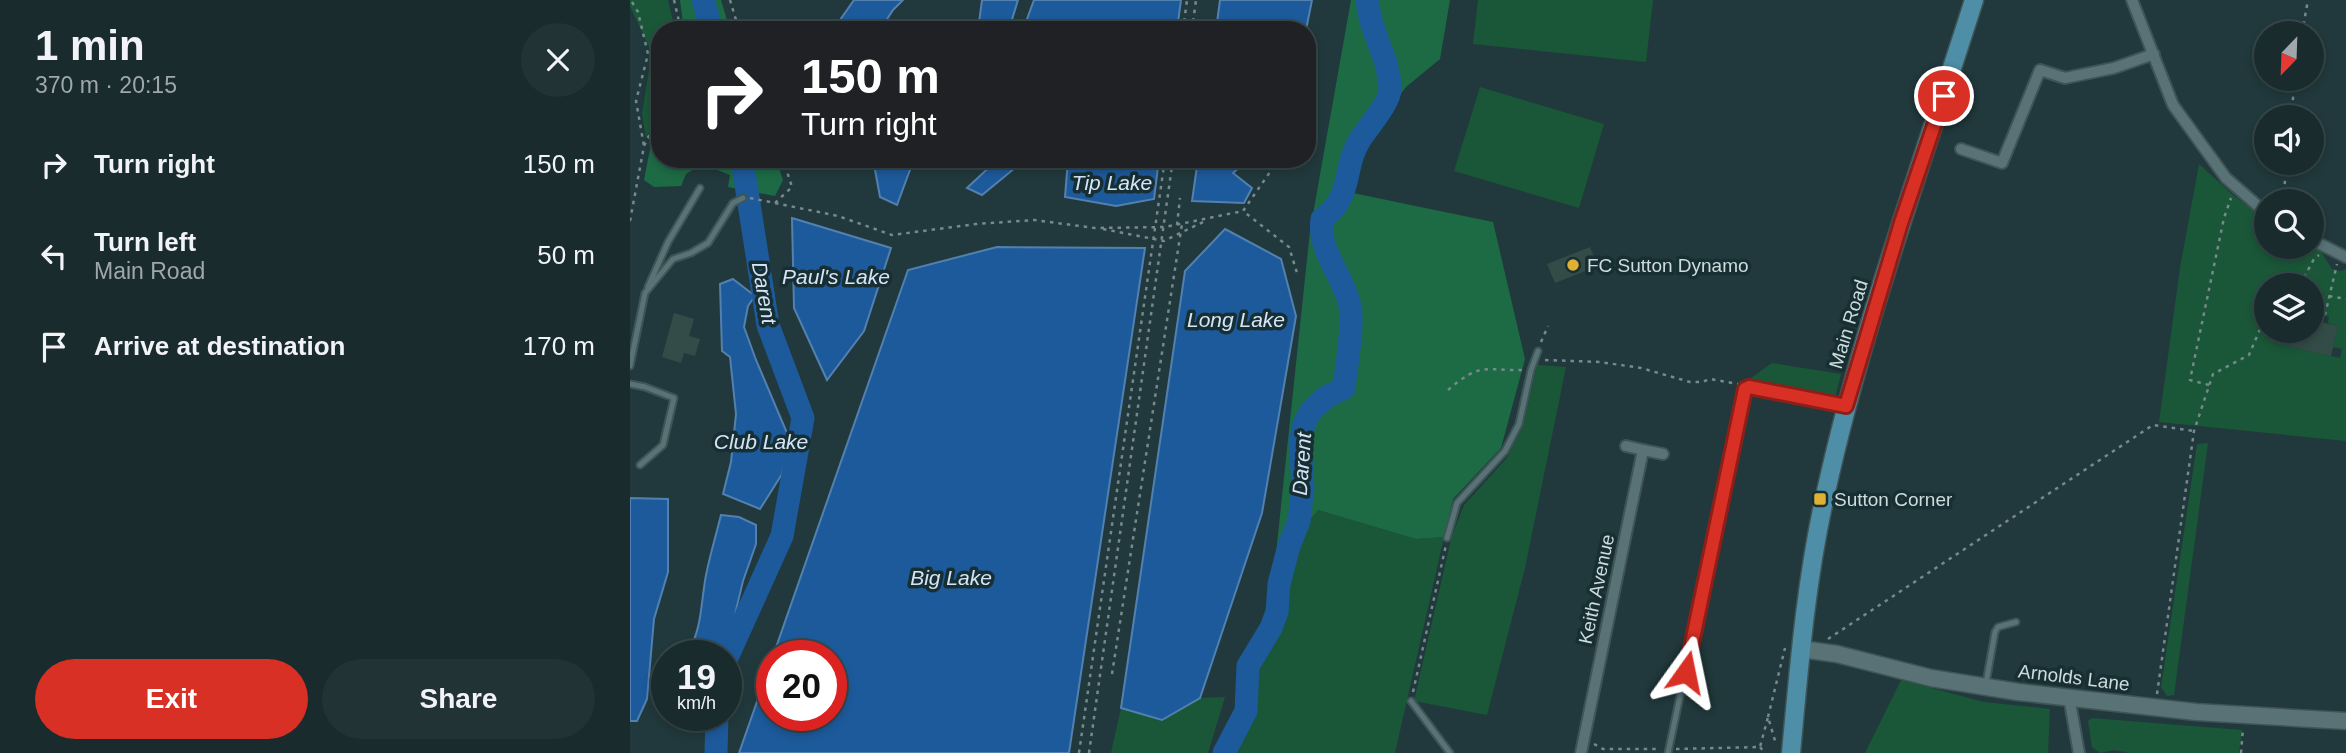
<!DOCTYPE html>
<meta charset="utf-8">
<style>
body{margin:0;font-family:Helvetica,sans-serif;background:#223335;color:#f1f3f6;height:100vh;display:flex;flex-direction:column;font-size:26px;white-space:nowrap}
*{box-sizing:border-box;margin:0}
p{font-size:23px;color:#9fa7aa}
.icon{flex:none;width:38px;height:38px;fill:none;stroke:currentColor;stroke-width:2;stroke-linecap:round;stroke-linejoin:round}
.map{position:relative;flex:1;overflow:hidden}
.side{display:flex;flex-direction:column;background:#192b2d;width:630px}
.side>*{flex:none}
.guide{position:absolute;left:21px;top:21px;width:665px;height:147px;border-radius:28px;box-shadow:0 4px 10px #0003,0 0 0 2px #374749;background:#202124;color:#fff;overflow:hidden}
.needle{width:46px;rotate:203deg}
.fabs{position:absolute;left:1624px;top:21px;display:grid;gap:14px}
.fabs a{display:grid;place-items:center;width:70px;height:70px;border-radius:50%;background:#192b2d;box-shadow:0 4px 10px #0003,0 0 0 2px #374749;font-size:35px}
.speed{position:absolute;left:21px;top:640px;display:flex;gap:14px;font-size:35px;font-weight:700;text-align:center}
.speed>*{display:grid;place-content:center;width:91px;height:91px;border-radius:50%;background:#192b2d;box-shadow:0 4px 10px #0003,0 0 0 2px #374749;line-height:1}
.speed small{font-size:18px;font-weight:400}
.speed .limit{border:10px solid #d22;background:#fff;color:#111}
.pin{position:absolute;display:grid;place-items:center;width:60px;height:60px;color:#fff;margin:-30px;border:4px solid #fff;border-radius:50%;box-shadow:0 2px 7px #0007}
.me{position:absolute;width:77px;margin:-38px;rotate:12deg;stroke-linejoin:round;filter:drop-shadow(0 0 5px #0008)}
.turn{display:flex;align-items:center;gap:24px;height:147px;padding:0 35px;font-size:32px}
.turn .icon{width:91px;height:91px;stroke-width:2.5}
.turn b{display:block;font-size:49px;line-height:60px}
.round{display:grid;place-items:center;flex:none;width:74px;height:74px;border-radius:37px;background:#223335}
.head{display:flex;align-items:center;justify-content:space-between;height:119px;padding:0 35px}
h1{font-size:42px;font-weight:800;line-height:52px}
.cta{display:flex;gap:14px;margin-top:auto;padding:14px 35px}
.cta a{flex:1;height:80px;border-radius:42px;background:#d93025;color:#fff;font-size:28px;font-weight:800;line-height:80px;text-align:center}
.cta a+a{background:#223335;color:#f1f3f6}
ul{padding:0;list-style:none}
li{display:flex;align-items:center;gap:21px;height:91px;padding:0 35px}
li div{flex:1}
li b{display:block;font-size:26px}
li em{font-style:normal}
main{display:flex;flex:1;min-height:0}
.map>svg:first-child{display:block}
</style>
<main>
<section class="side">
<div class="head"><div><h1>1 min</h1><p>370 m · 20:15</p></div><a class="round"><svg class="icon" aria-label="close" viewBox="0 0 24 24"><path d="M6 6l12 12M18 6L6 18"/></svg></a></div>
<ul>
<li><svg class="icon" aria-label="right" viewBox="0 0 24 24"><path d="M7 20v-9h11M14 6l5 5-5 5"/></svg><div><b>Turn right</b></div><em>150 m</em></li>
<li><svg class="icon" aria-label="left" viewBox="0 0 24 24"><path d="M17 20v-9H6M10 6l-5 5 5 5"/></svg><div><b>Turn left</b><p>Main Road</p></div><em>50 m</em></li>
<li><svg class="icon" aria-label="arrive" viewBox="0 0 24 24"><path d="M6 21V4h12l-3 4 3 4H6"/></svg><div><b>Arrive at destination</b></div><em>170 m</em></li>
</ul>
<div class="cta"><a>Exit</a><a>Share</a></div>
</section>
<div class="map">
<svg width="1716" height="753" viewBox="0 0 1716 753">
<rect width="100%" height="100%" fill="#21393c"/>
<g fill="#1a5738" fill-rule="evenodd">
<path d="M0 0H38L45 30H30C30 67 35 104 16 138L12 114 21 57 19 47 0 6Z"/>
<path d="M848 0H1023L1016 62 843 44Z"/>
<path d="M850 87 974 124 949 208 824 171Z"/>
<path d="M1569 164 1603 195 1636 220V247L1682 245 1690 250 1702 269 1711 271 1716 269V441L1529 422 1550 268ZM1636 285H1682V320L1689 321 1691 315 1699 317 1698 323 1708 326 1703 347 1712 349 1710 358 1643 343 1646 331H1636Z"/>
<path d="M1142 363 1211 374 1205 398 1114 383Z"/>
<path d="M907 365 936 367 895 568 857 715 784 701 821 539 834 505 876 459 893 426Z"/>
<path d="M1578 443 1544 695 1537 696 1531 687 1567 444Z"/>
<path d="M688 510 786 539 814 537 765 753H600L620 711 623 667 650 615 665 539Z"/>
<path d="M1271 680 1354 702 1420 709 1418 753H1235Z"/>
<path d="M595 697 578 753H481L491 708 532 720 570 698Z"/>
<path d="M1462 718 1612 730 1609 753H1500L1484 750 1470 753 1462 747 1458 721Z"/>
</g>
<g fill="#1d6b45">
<path d="M50 0H91L100 30H54Z"/>
<path d="M721 0H820L810 59 776 87 731 147 718 192 863 222 895 359 871 448 823 499 814 537 786 539 688 510 645 563 680 231Z"/>
<path d="M30 126V159H146L153 180 145 196 98 187 100 175 72 164 56 174 51 186 24 187 14 180 21 144Z"/>
</g>
<g fill="#1d5a9b" stroke="#5281af" stroke-width="2">
<path d="M224 0H273L263 10 250 30H203Z"/>
<path d="M352 0H388L380 26 382 30H348Z"/>
<path d="M404 0H551L547 30H393Z"/>
<path d="M590 0H682L676 30H586Z"/>
<path d="M243 159H284L267 205 250 197Z"/>
<path d="M368 159H396L352 195 337 188Z"/>
<path d="M438 159H529L524 199 486 206 435 197Z"/>
<path d="M568 159H619L603 173 622 188 614 203 562 201Z"/>
<path d="M162 218 261 248 234 331 197 380 164 308Z"/>
<path d="M595 229 651 259 666 316 632 513 570 698 532 720 491 708 555 271Z"/>
<path d="M367 247 515 248 439 753H109L142 659V716H201V656H143L278 270Z"/>
<path d="M103 279 125 296 118 306 114 327 126 360 160 440 152 474 130 509 93 494 101 462 106 414 100 357 92 351 90 284Z"/>
<path d="M0 498 38 499V572L24 619 17 699 7 721H0Z"/>
<path d="M91 515 109 517 126 525V544L113 581 101 631 84 656H57C73 624 70 608 76 575 80 555 86 535 91 515Z"/>
</g>
<g fill="none" stroke-linecap="round" stroke-linejoin="round">
<g stroke="#1d5a9b" stroke-width="23">
<path d="M73 0 82 30"/>
<path d="M96 660 152 536 173 418 138 325 112 159"/>
<path d="M86 753 87 716"/>
<path d="M594 753 616 711 618 666 641 628 647 612 649 584 659 546 669 521 673 487 670 442 674 424 681 411 696 397 714 388C716 369 724 323 720 306 714 276 687 250 692 219 724 197 712 166 731 138 739 126 761 101 760 88 759 56 740 33 737 0"/>
</g>
</g>
<g fill="#344c47">
<path d="M960 247 968 266 925 283 917 264Z"/>
<path d="M44 313 64 319 59 336 70 339 65 356 54 353 51 363 32 357Z"/>
<path d="M1682 320 1708 326 1701 356 1643 343 1646 331H1682Z"/>
</g>
<g fill="none" stroke-linecap="round" stroke-linejoin="round">
<defs>
<g id="lane">
<path d="M18 287 38 242 70 188"/>
<path d="M0 366 15 293 43 259 61 253 78 243 103 203 113 198"/>
<path d="M0 384 15 387 44 398 33 445 10 465"/>
<path d="M817 538 827 503 875 451 889 424 901 370 908 351"/>
<path d="M1356 683 1365 632 1368 627 1386 622"/>
<path d="M781 701 820 753"/>
<path d="M1038 753 1115 389 1119 387 1214 406"/>
</g>
<g id="street">
<path d="M1502 0 1543 105 1596 178 1636 213"/>
<path d="M1331 149 1372 163 1410 70 1435 78 1484 68 1524 54"/>
<path d="M1682 240 1716 257"/>
<path d="M1013 450 1033 454"/>
<path d="M1439 697 1449 753"/>
<path d="M951 753 1013 450 996 446"/>
</g>
<path id="secondary" d="M1171 649 1207 654 1301 678 1388 692 1566 712 1716 721"/>
<path id="primary" d="M1161 753C1169 667 1176 580 1195 496 1232 327 1292 164 1344 0"/>
</defs>
<use href="#lane" stroke="#3f5457" stroke-width="9"/>
<use href="#street" stroke="#3f5457" stroke-width="14"/>
<use href="#secondary" stroke="#3f5457" stroke-width="19"/>
<use href="#primary" stroke="#3f5457" stroke-width="21"/>
<g stroke="#76898b" stroke-width="2.5" stroke-dasharray="3.5 5" stroke-linecap="butt">
<path d="M44 0 51 30"/>
<path d="M100 0 109 30"/>
<path d="M2 2 8 12 18 54 6 101 14 146"/>
<path d="M553 30 557 0"/>
<path d="M562 30 566 0"/>
<path d="M1672 33 1678 0"/>
<path d="M1661 117 1665 79"/>
<path d="M649 159 613 211 659 247 667 273"/>
<path d="M120 198 145 203 162 187 153 159"/>
<path d="M1656 201 1654 190 1657 163"/>
<path d="M145 203 208 216 262 235 346 224 404 220 465 228 535 227 613 211"/>
<path d="M0 221 14 146 30 113"/>
<path d="M547 225 550 198"/>
<path d="M473 229 534 241 573 222"/>
<path d="M1670 285 1684 259 1689 255"/>
<path d="M1699 296 1716 299"/>
<path d="M1682 299 1698 300"/>
<path d="M1695 315 1707 264"/>
<path d="M911 342 918 326"/>
<path d="M915 360 970 362 1011 368 1060 382H1072L1080 379 1108 384"/>
<path d="M1579 385 1560 380 1594 218 1601 198"/>
<path d="M818 390C852 361 855 371 894 370"/>
<path d="M1198 639 1523 425 1564 431"/>
<path d="M482 674 552 224"/>
<path d="M783 692 816 545"/>
<path d="M1527 694 1564 431 1583 374 1619 355 1636 315"/>
<path d="M1138 717 1155 648"/>
<path d="M964 744 973 749H1029"/>
<path d="M1130 747 1135 753"/>
<path d="M1046 749 1130 747 1138 717 1146 744"/>
<path d="M449 753 535 159"/>
<path d="M459 753 543 159"/>
<path d="M1611 753 1613 728"/>
</g>
<use href="#lane" stroke="#587275" stroke-width="5"/>
<use href="#street" stroke="#587275" stroke-width="10"/>
<use href="#secondary" stroke="#587275" stroke-width="16"/>
<use href="#primary" stroke="#4e8ea7" stroke-width="18"/>
</g>
<g fill="none" stroke-linecap="round" stroke-linejoin="round">
<defs>
<path id="route" d="M1056 672 1115 389 1119 387 1216 406 1271 223 1314 96"/>
</defs>
<use href="#route" stroke="#8d1f18" stroke-width="18"/>
<use href="#route" stroke="#d93025" stroke-width="12"/>
</g>
<g fill="#e0b034" stroke="#172f32" stroke-width="2.5">
<circle cx="943" cy="265" r="7"/>
<rect x="1183" y="492" width="14" height="14" rx="3.5"/>
</g>
<g text-anchor="middle" stroke-width="7" stroke-linejoin="round" paint-order="stroke">
<g font-size="19" fill="#cddbdd" stroke="#172f32" text-anchor="start">
<text x="957" y="272">FC Sutton Dynamo</text>
<text x="1204" y="506">Sutton Corner</text>
</g>
<g font-size="19" fill="#cddbdd" stroke="#172f32">
<text transform="translate(1218 324) rotate(-73)" y="7">Main Road</text>
<text transform="translate(966 589) rotate(-78)" y="7">Keith Avenue</text>
<text transform="translate(1444 677) rotate(7)" y="7">Arnolds Lane</text>
</g>
<g font-size="21" font-style="italic" fill="#d5e5f7" stroke="#172f32">
<text x="482" y="190">Tip Lake</text>
<text x="206" y="284">Paul's Lake</text>
<text transform="translate(134 293) rotate(80)" y="7">Darent</text>
<text x="606" y="327">Long Lake</text>
<text x="131" y="449">Club Lake</text>
<text transform="translate(672 464) rotate(-86)" y="7">Darent</text>
<text x="321" y="585">Big Lake</text>
</g>
</g>
</svg>
<div class="fabs">
<a><svg class="needle" viewBox="-14 -14 28 28"><path d="M0-13l5 13h-10z" fill="#e53935"/><path d="M0 13l5-13h-10z" fill="#9fa7aa"/></svg></a>
<a><svg class="icon" aria-label="sound" viewBox="0 0 24 24"><path d="M4 9h4l5-4v14l-5-4H4zM17 9q2 3 0 6"/></svg></a>
<a><svg class="icon" aria-label="search" viewBox="0 0 24 24"><circle cx="10" cy="10" r="6"/><path d="M15 15l6 6"/></svg></a>
<a><svg class="icon" aria-label="layers" viewBox="0 0 24 24"><path d="M12 4l9 5-9 5-9-5zM3 14l9 5 9-5"/></svg></a>
</div>
<div class="speed"><div>19<small>km/h</small></div><div class="limit">20</div></div>
<div class="pin" style="left:1314px;top:96px;background:#d93025"><svg class="icon" aria-label="arrive" viewBox="0 0 24 24"><path d="M6 21V4h12l-3 4 3 4H6"/></svg></div>
<svg class="me" style="left:1056px;top:672px" viewBox="-20 -20 40 40"><path d="M0-17L14 15 0 8-14 15z" fill="#d93025" stroke="#fff" stroke-width="4"/></svg>
<div class="guide">
<div class="turn"><svg class="icon" aria-label="right" viewBox="0 0 24 24"><path d="M7 20v-9h11M14 6l5 5-5 5"/></svg><div><b>150 m</b>Turn right</div></div>
</div>
</div>
</main>
